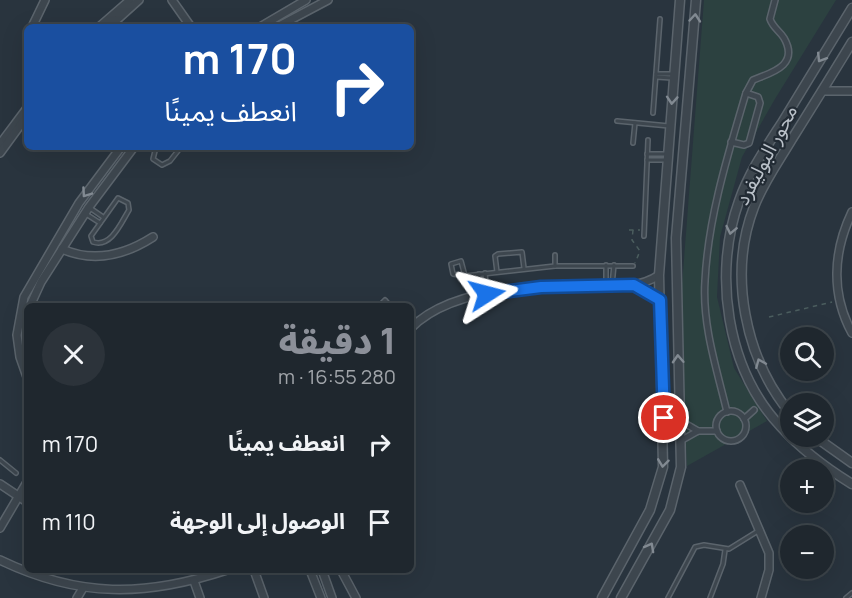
<!DOCTYPE html>
<html lang="ar">
<meta charset="utf-8">
<style>
body{margin:0;font-family:Manrope,"Noto Sans Arabic",sans-serif;background:#2c333a;color:#f1f3f6;direction:rtl;height:100vh;display:flex;flex-direction:column;font-size:22px;white-space:nowrap}
*{box-sizing:border-box;margin:0}
p{font-size:20px;color:#a1a5aa}
.icon{flex:none;width:33px;height:33px;fill:none;stroke:currentColor;stroke-width:2;stroke-linecap:round;stroke-linejoin:round}
.map{position:relative;flex:1;overflow:hidden;direction:ltr}
.details{position:absolute;left:24px;top:303px;width:390px;height:270px;display:flex;flex-direction:column;background:#1f272e;border-radius:9px;box-shadow:0 6px 24px #0002,0 0 0 2px #3c444a;direction:rtl}
.details>*{flex:none}
.guide{position:absolute;left:24px;top:24px;width:390px;height:126px;border-radius:9px;box-shadow:0 6px 24px #0002,0 0 0 2px #3c444a;direction:rtl;background:#1a4fa0;color:#fff;overflow:hidden}
.tools{position:absolute;left:780px;top:327px;display:grid;gap:12px}
.tools a{display:grid;place-items:center;width:54px;height:54px;border-radius:50%;background:#1f272e;box-shadow:0 6px 24px #0002,0 0 0 2px #3c444a;font-size:30px}
.pin{position:absolute;display:grid;place-items:center;width:51px;height:51px;color:#fff;margin:-26px;border:3px solid #fff;border-radius:50%;box-shadow:0 2px 6px #0007}
.me{position:absolute;width:66px;margin:-33px;rotate:81deg;stroke-linejoin:round;filter:drop-shadow(0 0 4px #0008)}
.turn{display:flex;align-items:center;gap:21px;height:126px;padding:0 18px;font-size:27px}
.turn .icon{width:78px;height:78px;stroke-width:2.5}
.turn b{display:block;font-size:42px;line-height:51px}
.round{display:grid;place-items:center;flex:none;width:63px;height:63px;border-radius:32px;background:#2c333a}
.summary{display:flex;align-items:center;justify-content:space-between;height:102px;padding:0 18px}
h1{font-size:36px;font-weight:800;line-height:45px;color:#8c9099}
ul{padding:0;list-style:none}
li{display:flex;align-items:center;gap:18px;height:78px;padding:0 18px}
li div{flex:1}
li b{display:block;font-size:22px}
li em{font-style:normal}
.map>svg:first-child{display:block}
</style>
<div class="map">
<svg width="852" height="598" viewBox="0 0 852 598">
<rect width="100%" height="100%" fill="#29343e"/>
<path fill="#2c4140" d="M704 0H836L775 99 742 157 720 237 717 297 734 368 767 421 687 466 679 324Z"/>
<g fill="none" stroke-linecap="round" stroke-linejoin="round">
<defs>
<g id="service">
<path d="M656 74H672"/>
<path d="M656 77 672 78"/>
<path d="M653 113 660 19"/>
<path d="M617 121 669 126"/>
<path d="M633 143 635 123"/>
<path d="M156 147 153 159 162 165 170 161 181 147"/>
<path d="M647 154H667"/>
<path d="M647 160H667"/>
<path d="M118 198 128 203 129 210C121 223 111 248 93 242L91 236Z"/>
<path d="M90 208 103 217"/>
<path d="M86 214 100 223"/>
<path d="M644 236 648 140"/>
<path d="M461 261 465 276 453 274 451 264Z"/>
<path d="M606 265V284"/>
<path d="M555 266V255"/>
<path d="M497 272 495 256 498 254 522 252 524 268"/>
<path d="M485 273 487 292"/>
<path d="M479 274 481 293"/>
<path d="M465 276 555 266H633"/>
<path d="M612 285 614 265"/>
<path d="M379 306 385 300 390 306"/>
<path d="M0 460 16 473"/>
<path d="M668 598 695 547 704 545 729 549 758 531"/>
<path d="M710 598 723 564 725 550"/>
<path d="M846 598 852 593"/>
</g>
<g id="pedestrian">
<path d="M731 142 744 145 749 143 760 103 758 97 746 93"/>
<circle cx="731" cy="426" r="15"/>
<path d="M727 412C717 370 702 325 705 281 708 218 728 154 746 93L753 80C770 73 800 66 784 38 780 31 773 28 770 19L775 0"/>
<path d="M744 419 754 410"/>
<path d="M681 421 698 431"/>
<path d="M682 440 698 431H717"/>
</g>
<g id="minor">
<path d="M172 0 191 27"/>
<path d="M32 27 45 0"/>
<path d="M99 27 130 0"/>
<path d="M109 27 139 0"/>
<path d="M260 27 306 0"/>
<path d="M277 27 328 0"/>
<path d="M822 91H852"/>
<path d="M0 144 27 108"/>
<path d="M0 153 27 116"/>
<path d="M852 212C833 252 831 294 852 333"/>
<path d="M62 249C94 263 125 255 153 237"/>
<path d="M634 285 660 300"/>
<path d="M30 306 41 282 89 207 134 147"/>
<path d="M27 318V349"/>
<path d="M411 328C448 290 527 285 578 285 605 285 636 291 659 275"/>
<path d="M27 377 20 357 17 335 24 297 79 203 121 147"/>
<path d="M0 484 27 502"/>
<path d="M740 485 769 553V570L761 598"/>
<path d="M0 528 27 482"/>
<path d="M0 560C79 598 145 597 227 570"/>
<path d="M254 570 264 598"/>
<path d="M310 570 321 598"/>
<path d="M322 570 332 598"/>
<path d="M341 570 356 598"/>
<path d="M194 581 200 598"/>
<path d="M77 598 83 588"/>
</g>
<g id="tertiary">
<path d="M852 8C829 46 806 83 783 121 767 146 749 172 739 201 713 273 726 369 781 427 801 449 826 468 852 484"/>
<path d="M790 413C745 358 728 274 754 207 763 183 779 161 792 139 812 107 832 75 852 42"/>
<path d="M814 436 852 463"/>
<path d="M602 598 650 510 663 467 659 275 680 0"/>
<path d="M621 598 670 510 681 467 676 238 696 0"/>
</g>
</defs>
<use href="#service" stroke="#5b646c" stroke-width="6"/>
<use href="#pedestrian" stroke="#5b646c" stroke-width="8"/>
<use href="#minor" stroke="#5b646c" stroke-width="10"/>
<use href="#tertiary" stroke="#5b646c" stroke-width="11"/>
<g stroke="#4b5d5e" stroke-width="1.5" stroke-dasharray="4.5 4.5" stroke-linecap="butt">
<path d="M629 230H640"/>
<path d="M633 230 632 240 640 251 635 263"/>
<path d="M769 317 832 302"/>
</g>
<use href="#service" stroke="#3d464e" stroke-width="3"/>
<use href="#pedestrian" stroke="#3d464e" stroke-width="5"/>
<use href="#minor" stroke="#3d464e" stroke-width="7"/>
<use href="#tertiary" stroke="#3d464e" stroke-width="8"/>
</g>
<defs><path id="oneway-chevron" d="M-2-3.5L2.5 0L-2 3.5" fill="none" stroke-width="1.6" stroke-linecap="round" stroke-linejoin="round" transform="scale(1.5)"/></defs>
<g stroke="#828a92">
<use href="#oneway-chevron" transform="translate(695 18) rotate(-85)"/>
<use href="#oneway-chevron" transform="translate(821 58) rotate(122)"/>
<use href="#oneway-chevron" transform="translate(672 100) rotate(94)"/>
<use href="#oneway-chevron" transform="translate(86 193) rotate(125)"/>
<use href="#oneway-chevron" transform="translate(731 230) rotate(102)"/>
<use href="#oneway-chevron" transform="translate(678 359) rotate(-93)"/>
<use href="#oneway-chevron" transform="translate(760 363) rotate(-113)"/>
<use href="#oneway-chevron" transform="translate(663 463) rotate(97)"/>
<use href="#oneway-chevron" transform="translate(650 547) rotate(-61)"/>
</g>
<g fill="none" stroke-linecap="round" stroke-linejoin="round">
<defs>
<path id="route" d="M487 294 541 287 634 285 660 300 664 418"/>
</defs>
<use href="#route" stroke="#114b97" stroke-width="15"/>
<use href="#route" stroke="#1a73e8" stroke-width="10"/>
</g>
<g text-anchor="middle" stroke-width="4.5" stroke-linejoin="round" paint-order="stroke">
<g font-size="20" fill="#bac1c9" stroke="#222b34">
<text transform="translate(766 155) rotate(-62)" y="7">محور البوليفرد</text>
</g>
</g>
</svg>
<div class="tools">
<a><svg class="icon" aria-label="search" viewBox="0 0 24 24"><circle cx="10" cy="10" r="6"/><path d="M15 15l6 6"/></svg></a>
<a><svg class="icon" aria-label="layers" viewBox="0 0 24 24"><path d="M12 4l9 5-9 5-9-5zM3 14l9 5 9-5"/></svg></a>
<a>+</a>
<a>−</a>
</div>
<div class="pin" style="left:664px;top:418px;background:#d93025"><svg class="icon" aria-label="arrive" viewBox="0 0 24 24"><path d="M6 21V4h12l-3 4 3 4H6"/></svg></div>
<svg class="me" style="left:487px;top:294px" viewBox="-20 -20 40 40"><path d="M0-17L14 15 0 8-14 15z" fill="#1a73e8" stroke="#fff" stroke-width="4"/></svg>
<div class="guide">
<div class="turn"><svg class="icon" aria-label="right" viewBox="0 0 24 24"><path d="M7 20v-9h11M14 6l5 5-5 5"/></svg><div><b>170 m</b>انعطف يمينًا</div></div>
</div>
<section class="details">
<div class="summary"><div><h1>1 دقيقة</h1><p>280 m · 16:55</p></div><a class="round"><svg class="icon" aria-label="close" viewBox="0 0 24 24"><path d="M6 6l12 12M18 6L6 18"/></svg></a></div>
<ul>
<li><svg class="icon" aria-label="right" viewBox="0 0 24 24"><path d="M7 20v-9h11M14 6l5 5-5 5"/></svg><div><b>انعطف يمينًا</b></div><em>170 m</em></li>
<li><svg class="icon" aria-label="arrive" viewBox="0 0 24 24"><path d="M6 21V4h12l-3 4 3 4H6"/></svg><div><b>الوصول إلى الوجهة</b></div><em>110 m</em></li>
</ul>
</section>
</div>
